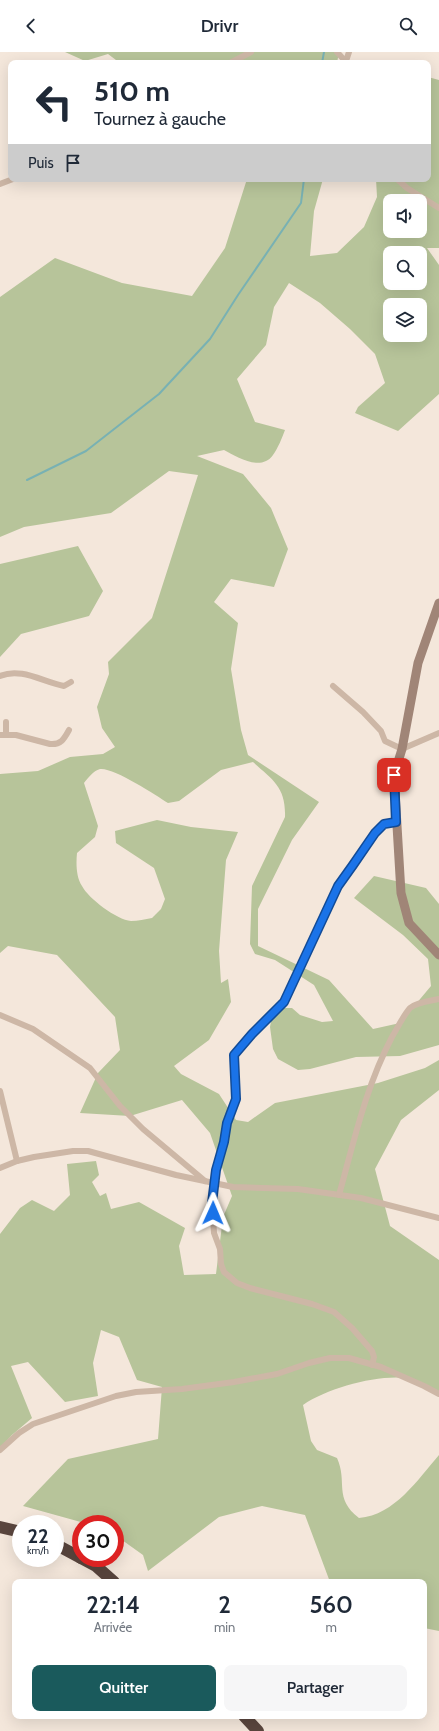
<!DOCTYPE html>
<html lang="fr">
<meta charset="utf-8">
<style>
body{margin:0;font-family:Cabin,sans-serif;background:#f6f6f7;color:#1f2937;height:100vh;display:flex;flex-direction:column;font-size:15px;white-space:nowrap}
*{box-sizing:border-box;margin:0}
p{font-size:13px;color:#747a83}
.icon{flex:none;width:22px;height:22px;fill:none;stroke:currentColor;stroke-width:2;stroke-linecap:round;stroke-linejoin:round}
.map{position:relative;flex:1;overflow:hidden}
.drawer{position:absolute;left:12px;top:1527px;width:415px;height:140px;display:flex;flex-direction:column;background:#fff;border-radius:8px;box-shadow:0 4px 16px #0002}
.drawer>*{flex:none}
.guide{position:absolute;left:8px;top:8px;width:423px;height:122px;border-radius:8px;box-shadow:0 4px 16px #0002;background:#fff;color:#1f2937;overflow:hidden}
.tools{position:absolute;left:383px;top:142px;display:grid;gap:8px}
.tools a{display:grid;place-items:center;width:44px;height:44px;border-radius:8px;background:#fff;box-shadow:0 4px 16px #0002;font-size:20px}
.speed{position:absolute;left:12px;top:1463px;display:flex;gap:8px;font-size:20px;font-weight:700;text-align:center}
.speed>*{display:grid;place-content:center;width:52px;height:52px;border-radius:50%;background:#fff;box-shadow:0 4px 16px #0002;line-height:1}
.speed small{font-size:10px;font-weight:400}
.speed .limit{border:6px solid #d22;background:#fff;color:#111}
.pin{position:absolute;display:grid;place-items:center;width:34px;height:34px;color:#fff;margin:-17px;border-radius:8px;box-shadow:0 2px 6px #0006}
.me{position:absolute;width:44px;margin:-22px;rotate:1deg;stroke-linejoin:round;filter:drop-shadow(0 0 3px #0008)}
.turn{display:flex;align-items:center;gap:14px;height:84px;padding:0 20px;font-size:18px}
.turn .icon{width:52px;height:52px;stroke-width:2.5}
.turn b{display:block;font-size:28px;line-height:34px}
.then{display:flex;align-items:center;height:38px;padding:0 20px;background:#0003;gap:8px;font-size:15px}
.eta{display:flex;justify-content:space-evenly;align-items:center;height:68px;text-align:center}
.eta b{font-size:24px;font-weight:600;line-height:28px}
.action{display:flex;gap:8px;margin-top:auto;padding:8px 20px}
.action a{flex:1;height:46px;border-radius:8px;background:#1a5a5c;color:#fff;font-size:16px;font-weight:600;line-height:46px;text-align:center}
.action a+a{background:#f6f6f7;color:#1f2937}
header{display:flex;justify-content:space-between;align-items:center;height:52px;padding:0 20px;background:#fff;font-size:18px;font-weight:600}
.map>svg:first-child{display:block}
</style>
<header><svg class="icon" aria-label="back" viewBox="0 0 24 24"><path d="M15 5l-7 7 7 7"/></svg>Drivr<svg class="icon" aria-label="search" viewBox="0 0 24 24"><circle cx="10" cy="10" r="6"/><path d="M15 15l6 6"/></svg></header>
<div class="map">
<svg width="439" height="1679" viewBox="0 0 439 1679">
<rect width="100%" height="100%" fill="#f4e7db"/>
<g fill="#b7c49a" fill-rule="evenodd">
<path d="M65 0H339L337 11H120L108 2 85 9Z"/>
<path d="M428 25 439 28V196H427L439 213V342L398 379 355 361 358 355 385 331 375 302 350 277 320 251 289 231 274 255 266 293 237 327 255 370 285 378C282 386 278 396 273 403 261 420 237 405 224 398L197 404 243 422 271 456 288 497 274 535 231 527 214 550 238 571 231 617 241 678 248 703 319 750 292 788 258 857V894L329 928 373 977 400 971 431 934 428 907 403 883 354 846 374 824 426 836 439 852V993L400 1004 356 1005 310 1017 298 1018 278 1007 273 997 270 975 272 964 280 956H292L300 963 322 970 333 969 314 933 275 908 255 902 250 892 252 834 285 765C286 735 273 728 253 710L221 718 179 749 168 751C156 743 113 715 100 717 93 719 88 726 84 731L98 774 95 785 77 801C76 811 76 825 82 834 88 846 117 868 131 869 138 869 145 867 152 866L161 857 165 847 154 816 116 791 115 779 157 768 191 775 238 780 226 808 219 899 221 931 228 927 231 950 209 988 174 1014 181 1022 219 1042 236 1068 248 1070 275 1051 378 1031 425 1016 439 1008V1038L401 1068 375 1117 390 1174 439 1208V1342C430 1338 414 1327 405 1326 375 1323 328 1336 303 1353L311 1389 317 1398 337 1406C348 1430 333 1446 359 1466 395 1463 418 1427 439 1403V1579L424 1576V1530H330L305 1463 262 1454 219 1465 148 1519 143 1503 115 1483V1472H88L23 1454 68 1407 158 1387 162 1335 137 1328 119 1285 101 1278 93 1311 98 1344 65 1350 28 1310 11 1314 32 1366 12 1383 0 1396V1182L20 1156 32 1148 54 1159 70 1143 67 1112 96 1109 99 1123 92 1130 100 1144 106 1141 111 1157 139 1150 185 1176 179 1194 184 1223 216 1222 223 1165 232 1144 210 1081 182 1048 130 1064 80 1061 98 1021 120 998 115 965 57 903 8 894 0 901V722L38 719 70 705 103 702 115 695 102 676 97 655 109 622 108 610 152 566 198 423 169 419 111 461 24 475 0 485V245L55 206 122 231 192 244 225 196 247 127H323L314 159 310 204 337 201 364 175 377 145 376 127H428ZM390 149H420V179H390ZM390 201H420V231H390ZM390 253H420V283H390Z"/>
<path d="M78 494 103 539 89 564 21 582 0 605V512Z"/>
</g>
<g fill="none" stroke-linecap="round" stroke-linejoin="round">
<g stroke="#78b1b3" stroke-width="2">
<path d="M322 11 324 0"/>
<path d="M27 428 86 399 159 342 210 287 238 243 301 151 304 127"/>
</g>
<g stroke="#cdb7a6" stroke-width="6">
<path d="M337 0 347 11"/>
<path d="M346 9 349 0"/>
<path d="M230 11 251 0"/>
<path d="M397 127 407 136 439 156"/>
<path d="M0 132 13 127"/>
<path d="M0 624C21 615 43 630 64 634L71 630"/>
<path d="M333 634 363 660 381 679 385 689 402 697 439 681"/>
<path d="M0 683H16L50 692C61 693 64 687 69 678"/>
<path d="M6 683V670"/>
<path d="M0 963 33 977 90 1016 120 1054 143 1077 205 1129"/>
<path d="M0 1039 17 1109"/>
<path d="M0 1116 17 1109 34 1105 73 1099H88L176 1123 233 1135 298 1137 361 1146 439 1166"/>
<path d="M339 1143C354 1089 366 1034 392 985 398 975 403 964 410 956 417 950 430 949 439 947"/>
<path d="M372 1313 374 1305 372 1299 352 1276 334 1260 312 1252 250 1236 237 1231 224 1220 221 1212 220 1197 214 1181 212 1151 216 1118 224 1090 227 1071 236 1047 234 1003 252 982 284 950 338 834 375 781 384 772 396 771"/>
<path d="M0 1398 19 1381 33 1372 116 1344 136 1340 182 1337 234 1330 277 1322 309 1311 330 1306H349L381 1315 424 1334 439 1342"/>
</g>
<path stroke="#a08577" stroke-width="9" d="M439 551 418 611 402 697 394 723 401 841 409 871 439 903"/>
<g stroke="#5a463e" stroke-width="12">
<path d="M0 1475 21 1480"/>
<path d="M55 1492 81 1506"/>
<path d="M81 1506 96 1514 114 1530"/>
<path d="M244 1664 258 1679"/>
</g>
</g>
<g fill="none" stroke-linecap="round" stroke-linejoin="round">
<defs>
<path id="route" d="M213 1161 212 1151 216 1118 224 1090 227 1071 236 1047 234 1003 252 982 284 950 338 834 353 813 375 781 384 772 396 770 394 723"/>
</defs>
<use href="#route" stroke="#114b97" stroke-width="10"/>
<use href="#route" stroke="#1a73e8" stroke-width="7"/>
</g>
</svg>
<div class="tools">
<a><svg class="icon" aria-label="sound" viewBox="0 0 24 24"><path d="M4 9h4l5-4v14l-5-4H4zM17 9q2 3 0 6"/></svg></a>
<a><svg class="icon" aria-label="search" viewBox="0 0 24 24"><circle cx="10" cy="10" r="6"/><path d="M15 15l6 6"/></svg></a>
<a><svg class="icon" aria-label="layers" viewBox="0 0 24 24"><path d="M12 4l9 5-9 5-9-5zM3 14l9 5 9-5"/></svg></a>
</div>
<div class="speed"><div>22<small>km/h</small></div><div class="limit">30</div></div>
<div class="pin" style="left:394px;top:723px;background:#d93025"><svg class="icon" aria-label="arrive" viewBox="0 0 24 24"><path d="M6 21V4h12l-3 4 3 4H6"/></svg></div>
<svg class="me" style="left:213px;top:1161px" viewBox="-20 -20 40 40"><path d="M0-17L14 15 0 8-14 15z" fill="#1a73e8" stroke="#fff" stroke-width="4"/></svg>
<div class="guide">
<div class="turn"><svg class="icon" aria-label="left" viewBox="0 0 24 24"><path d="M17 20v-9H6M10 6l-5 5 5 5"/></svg><div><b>510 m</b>Tournez à gauche</div></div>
<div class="then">Puis<svg class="icon" aria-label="arrive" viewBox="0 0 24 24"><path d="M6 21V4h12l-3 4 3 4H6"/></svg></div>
</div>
<section class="drawer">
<div class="eta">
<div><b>22:14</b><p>Arrivée</p></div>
<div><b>2</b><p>min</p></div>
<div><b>560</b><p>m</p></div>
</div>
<div class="action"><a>Quitter</a><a>Partager</a></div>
</section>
</div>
